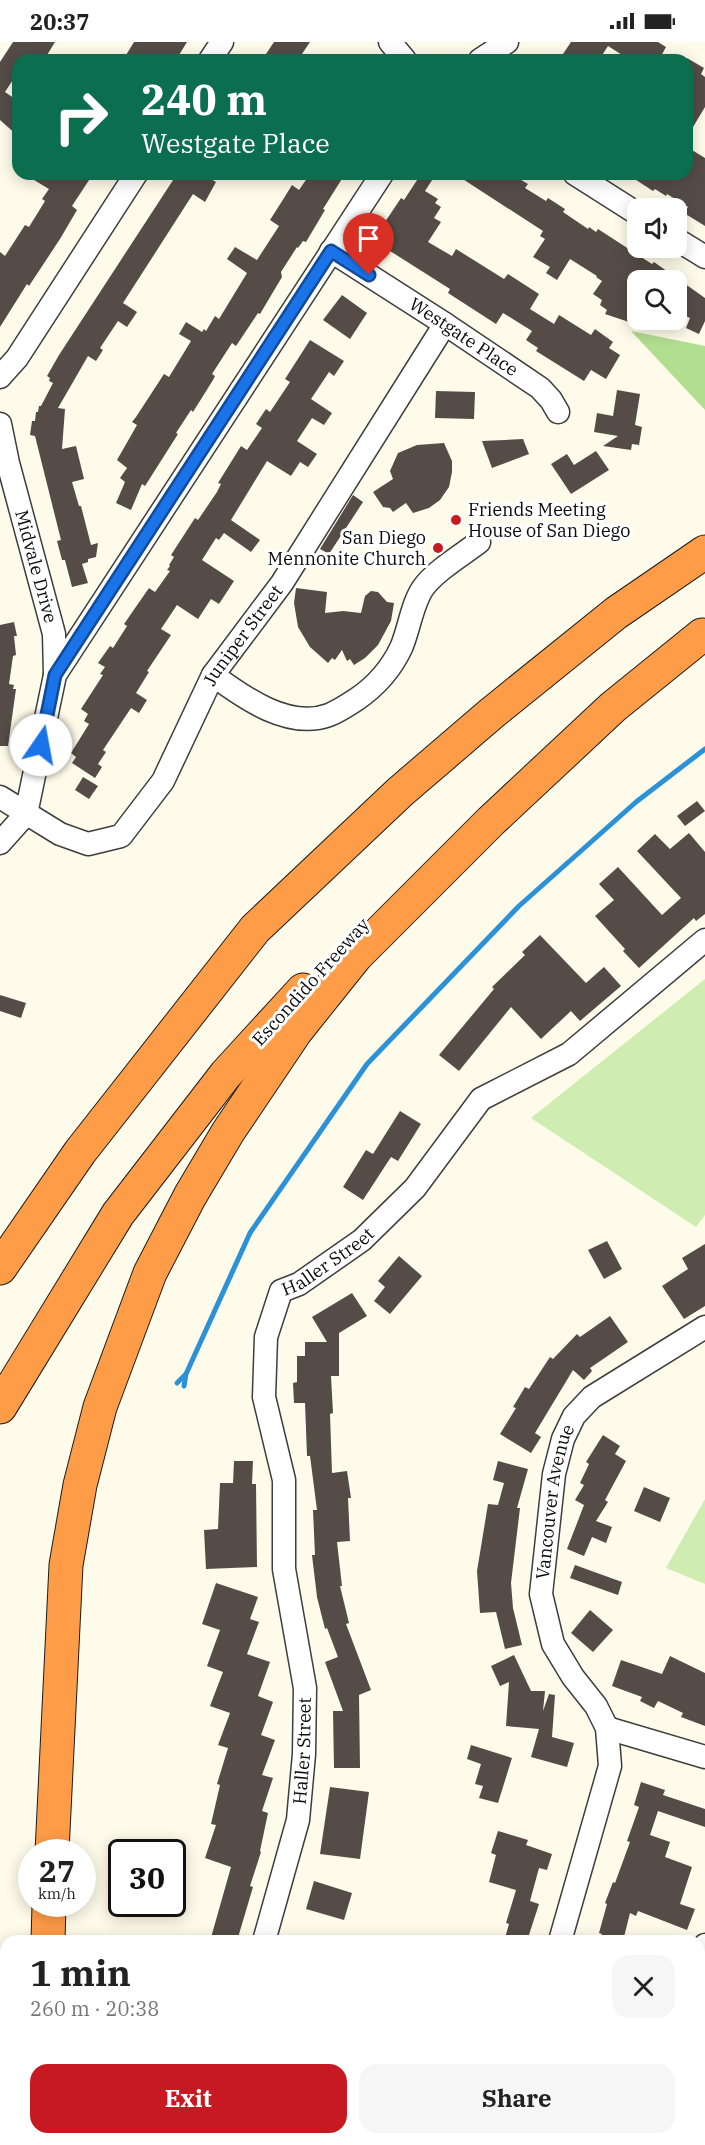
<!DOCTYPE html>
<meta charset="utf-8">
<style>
body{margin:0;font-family:"IBM Plex Serif",serif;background:#f6f6f6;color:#222;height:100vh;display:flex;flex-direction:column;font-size:22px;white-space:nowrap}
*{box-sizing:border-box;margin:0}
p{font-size:20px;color:#767676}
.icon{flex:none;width:33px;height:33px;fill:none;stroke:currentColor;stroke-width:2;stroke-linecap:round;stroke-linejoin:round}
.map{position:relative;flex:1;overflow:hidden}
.drawer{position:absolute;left:0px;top:1893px;width:705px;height:210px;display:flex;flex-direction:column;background:#fff;border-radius:18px 18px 0 0;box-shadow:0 3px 15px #0003}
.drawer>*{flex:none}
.guide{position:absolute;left:12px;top:12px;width:681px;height:126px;border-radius:18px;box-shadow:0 3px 15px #0003;background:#0b6e4f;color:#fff;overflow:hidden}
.tools{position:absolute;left:627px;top:156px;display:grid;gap:12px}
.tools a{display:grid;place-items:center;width:60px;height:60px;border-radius:12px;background:#fff;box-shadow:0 3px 15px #0003;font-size:30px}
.speed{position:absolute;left:18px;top:1797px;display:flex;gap:12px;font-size:30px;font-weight:700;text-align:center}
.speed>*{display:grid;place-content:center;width:78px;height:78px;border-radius:50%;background:#fff;box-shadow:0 3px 15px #0003;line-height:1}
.speed small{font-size:15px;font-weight:400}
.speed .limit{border:3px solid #111;border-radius:9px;background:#fff;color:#111}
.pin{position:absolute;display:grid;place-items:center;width:51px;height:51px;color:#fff;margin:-62px -26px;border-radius:50% 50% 50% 0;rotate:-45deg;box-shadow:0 0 6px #0007}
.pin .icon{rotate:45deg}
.me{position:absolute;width:66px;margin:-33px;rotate:12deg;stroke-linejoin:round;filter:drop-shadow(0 0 4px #0008)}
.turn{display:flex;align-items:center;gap:21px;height:126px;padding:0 30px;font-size:27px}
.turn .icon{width:78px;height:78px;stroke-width:2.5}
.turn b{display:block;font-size:42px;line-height:51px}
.round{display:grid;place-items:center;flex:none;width:63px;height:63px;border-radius:18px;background:#f6f6f6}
.overview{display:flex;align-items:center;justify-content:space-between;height:102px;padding:0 30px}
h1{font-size:36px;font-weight:700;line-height:45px}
.action{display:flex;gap:12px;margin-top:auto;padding:12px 30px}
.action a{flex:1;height:69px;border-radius:18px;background:#c61921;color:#fff;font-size:24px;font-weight:700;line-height:69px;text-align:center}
.action a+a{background:#f6f6f6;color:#222}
.status{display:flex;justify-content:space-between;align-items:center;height:42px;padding:0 30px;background:#fff;direction:ltr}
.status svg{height:16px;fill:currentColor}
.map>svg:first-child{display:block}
</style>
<div class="status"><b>20:37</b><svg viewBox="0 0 49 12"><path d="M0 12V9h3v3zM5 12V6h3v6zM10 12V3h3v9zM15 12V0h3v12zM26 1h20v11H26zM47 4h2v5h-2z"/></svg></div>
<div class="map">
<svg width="705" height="2103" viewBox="0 0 705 2103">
<rect width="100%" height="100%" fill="#fffbea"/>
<g fill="#cfecb1">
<path d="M705 937V1173L696 1185 531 1076Z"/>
<path d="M705 1457V1542L666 1526Z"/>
</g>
<path fill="#b2de8f" d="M631 289 705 304V368Z"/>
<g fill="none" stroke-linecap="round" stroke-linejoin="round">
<g stroke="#2b92d8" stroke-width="5">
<path d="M177 1341 185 1333"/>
<path d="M184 1344 186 1332 250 1191 367 1022 519 864 636 760 705 707"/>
</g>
</g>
<g fill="#554c47">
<path d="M13 0H55L44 18H18V30L5 50 18 59V94L0 78V20Z"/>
<path d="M134 0H187L176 18H123Z"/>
<path d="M274 0H310L298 18H262Z"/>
<path d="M571 0H658L666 5 659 18H630L608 4 599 18H559Z"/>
<path d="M687 16 704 26 701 32 705 35V65L687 95Z"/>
<path d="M687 105 705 116V184L684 171 688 165 667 152 666 154 655 147 653 149 627 132H687Z"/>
<path d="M24 132H93L72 164 77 168 60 197 29 244 27 242 0 285V210L5 214 25 183 29 185 45 159 42 157 49 147Z"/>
<path d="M177 132H203L216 140 205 160 193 152 123 261 137 270 127 285 118 279 100 306 103 308 96 319 88 314 58 366 65 367 62 407 76 404 84 437 72 440 79 464H81L91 503 98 501 96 515 88 517V520L82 522 88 541 72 545 65 518H62L57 499 61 498 35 394 30 393 32 379H35L36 370H38L39 364H41L53 341 49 339 50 336 47 334 59 313Z"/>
<path d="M310 132H345L323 167 325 168 306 200 303 199 298 206 297 205 281 230 282 235 260 272 258 271 236 304 232 301 212 332 215 334 213 338 193 370 191 368 176 391 178 392 145 444 142 442 131 468 116 461 125 440 120 436 127 426 117 418 137 383 132 380 136 375 164 332 169 335 191 299 179 292 186 280 202 290 204 287 206 289 215 274 219 277 247 231 227 217 235 205 257 218 279 184 270 178 284 156 292 143 299 148Z"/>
<path d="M421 132H436L425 149 438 157 435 161 441 165 434 176 441 180 428 200 452 214 456 207 504 237 508 232 539 252 530 267 554 282 559 273 591 293 595 287 613 300 609 306 620 313 606 337 591 328 584 339 536 309 538 306 526 298 532 289 503 271 496 282 448 251 450 247 379 202 383 196 377 192 401 156 404 158Z"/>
<path d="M455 132H511L528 142 525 146 546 159 548 156 565 167 563 170 588 187 589 185 596 190 598 187 652 222 654 220 705 256V279L699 292 686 286 690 276 676 270V238H638V283L605 272 607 268 600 263 602 258 593 252 602 239 596 235 597 234 570 217 557 238 546 231 550 225 533 215 545 197 540 194 543 189Z"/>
<path d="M342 253 367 271 350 297 323 278Z"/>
<path d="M310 298 344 319 334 334 329 330 311 357 332 371 324 383 312 376 297 399 317 412 308 425 300 420 291 434 267 419 231 478 260 498 251 510 224 491 219 498 216 496 202 518 234 539 219 562 211 557 198 577 177 563 161 587 171 593 147 629 149 630 136 651 147 658 139 671 131 666 103 708 106 710 98 722 102 725 95 736 72 721 76 715 71 711 89 682 84 679 88 672 81 667 103 633 100 632 105 625 98 621 110 604 113 606 127 584 124 582 149 546 155 550 170 529 167 528 170 524 169 523 174 515 171 513 195 476 198 478 217 450 221 442 218 441 241 404 247 408 262 386 256 382 266 367 270 370 290 340 285 337Z"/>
<path d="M617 348 640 352 635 383 642 385 639 403 632 402 631 408 603 404 618 394 594 390 597 371 613 374Z"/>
<path d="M436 349 475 350 474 377 435 376Z"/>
<path d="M523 397 529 412 492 426 482 399Z"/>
<path d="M444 401 452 419V430L449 445 440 458 429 466 413 471 406 461 393 470 390 466 383 465 373 450 393 437 390 429 398 411 417 403Z"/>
<path d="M596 409 609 428 571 452 551 422 567 412 574 423Z"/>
<path d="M353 453 363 460 329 512 320 507Z"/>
<path d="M296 546 327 550 325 571 343 569 361 571 365 554 371 549 378 550 387 560 394 561 391 579 378 603 365 616 354 623 350 617 347 619 342 608 335 618 332 616 328 621 310 605 298 585 294 561Z"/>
<path d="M14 580 17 594H14L16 613 13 614 9 642 14 643 13 647H16L8 704H0V583Z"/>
<path d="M83 735 98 744 89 757 75 748Z"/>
<path d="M697 759 705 769 685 784 677 774Z"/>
<path d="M689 791 705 810V872L696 879 694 876 639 926 623 909 625 907 595 874 614 858 599 842 618 825 662 873 681 856 637 809 655 792 670 807Z"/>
<path d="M540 893 586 941 604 925 621 944 580 979 571 969 541 997 511 965 459 1029 439 1013 494 947 492 945 525 913 522 910Z"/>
<path d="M0 953 26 961 21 976 0 969Z"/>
<path d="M400 1069 421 1082 398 1119 391 1115 363 1158 343 1145 366 1108 373 1112Z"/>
<path d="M607 1199 622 1227 604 1237 588 1208Z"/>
<path d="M705 1202V1264L684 1277 662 1244 688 1227 682 1216Z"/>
<path d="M399 1214 422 1234 390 1272 374 1259 385 1245 378 1239Z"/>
<path d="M352 1251 367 1274 339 1291V1334H331L333 1371 330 1372 332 1431 347 1429 351 1456H348L350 1499 337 1500 342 1544H340L349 1581 346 1582 371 1648 359 1653 360 1726H334L333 1669H343L325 1620 338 1615 327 1586 325 1587 317 1555 312 1513H315L313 1468H317L310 1414H307L305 1361H294L293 1341 297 1340V1314H305V1300H327L312 1275Z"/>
<path d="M610 1274 628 1300 590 1326 592 1329 584 1338 573 1328 535 1391 541 1395 531 1411 500 1392 516 1366 513 1365 525 1345 529 1347 550 1315 553 1317 577 1292 580 1295Z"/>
<path d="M603 1393 620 1404 615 1412 626 1419 605 1458 608 1460 596 1479 612 1485 606 1501 592 1495 584 1514 567 1507 584 1463 575 1458 584 1443 580 1441 589 1422 586 1420Z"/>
<path d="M234 1419H253L252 1442H256L257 1525 206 1527 204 1488 218 1487 220 1441H233Z"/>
<path d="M498 1419 528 1427 517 1466H520L511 1541 513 1566 522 1603 505 1607 496 1570 480 1571 477 1529 488 1462 498 1463 504 1441 493 1438Z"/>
<path d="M644 1445 670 1456 660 1480 634 1469Z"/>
<path d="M575 1523 622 1540 618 1553 570 1536Z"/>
<path d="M216 1541 258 1555 250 1577 259 1580 247 1612 270 1620 258 1654 273 1660 261 1693 275 1698 262 1733 273 1736 262 1769 268 1771 260 1809 261 1810 250 1844 253 1845 237 1899H210L231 1825 205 1816 216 1783 211 1782 220 1743 217 1742 228 1706 218 1703 230 1671 210 1664 223 1630 207 1624 220 1588 202 1582Z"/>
<path d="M590 1568 613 1588 593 1610 571 1591Z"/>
<path d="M514 1613 531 1649H545L543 1669 549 1652 555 1653 552 1695 574 1701 567 1725 531 1715 539 1687 506 1684 509 1640 500 1644 491 1624Z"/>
<path d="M670 1614 705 1631V1684L681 1675 683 1671 658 1659 654 1666 640 1659 642 1655 612 1644 621 1618 662 1632Z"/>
<path d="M471 1703 512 1716 498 1761 479 1756 483 1744 475 1742 481 1722 467 1717Z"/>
<path d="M641 1740 665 1748 663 1753 705 1767V1785L658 1769 650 1793 670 1800 665 1815 692 1825 680 1862 695 1867 687 1888 638 1869 636 1874 630 1871 623 1899H599L602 1892 599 1891 607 1862 605 1861 613 1840 615 1841 630 1800 627 1799 639 1765 634 1763Z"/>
<path d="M330 1745 369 1750 360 1817 320 1812Z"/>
<path d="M498 1789 528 1798 526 1803 552 1812 547 1828 539 1826 530 1859 539 1862 527 1899H504L509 1882 506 1881 516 1848 489 1840 496 1813 491 1811Z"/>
<path d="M314 1839 352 1851 344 1878 306 1867Z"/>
</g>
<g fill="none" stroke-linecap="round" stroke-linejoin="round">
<defs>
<g id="minor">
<path d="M390 0 405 18"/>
<path d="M210 18 222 0"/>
<path d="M480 18 507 0"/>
<path d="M575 132 638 172"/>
<path d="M676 197 705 215"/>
<path id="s1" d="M331 209 445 282 540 346 551 358 558 370"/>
<path d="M0 335 17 316 136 132"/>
<path id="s2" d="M0 382 8 421 54 592 55 633"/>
<path d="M213 633C244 656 289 688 329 673 339 669 348 663 357 657 376 644 391 627 401 606 409 588 412 562 423 546 435 529 462 513 479 500"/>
<path id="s3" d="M0 755 60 792 88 802 121 794 163 739 213 633 282 541 445 282"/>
<path d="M0 801 26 772 55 633 382 132"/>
<path d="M607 1686 705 1715"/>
<path id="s4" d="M264 1899 298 1778 304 1712 305 1646 284 1527V1438L264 1355 266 1295 281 1249 299 1242 362 1198 415 1146 481 1057 569 1012 705 898"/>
<path id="s5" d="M560 1899 610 1724 607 1686 596 1664 573 1635 553 1602 541 1552 554 1432 563 1397 574 1374 592 1355 705 1285"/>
<path d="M699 1924 705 1903"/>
<path d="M207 2103 209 2097"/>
<path d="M352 2103 354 2097"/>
<path d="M502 2103 504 2097"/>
<path d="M648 2103 650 2097"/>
</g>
<g id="highway">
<path d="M0 1226 80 1110 255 887 400 750 492 671 616 571 705 510"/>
<path d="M0 1365 118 1172 226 1032 303 948"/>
<path d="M52 1810 66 1523 80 1443 100 1365 150 1231 190 1154 228 1090 296 989 356 914 491 779 613 665 702 593"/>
<path d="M48 1899 49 1862"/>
<path d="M38 2103V2097"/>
</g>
</defs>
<use href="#minor" stroke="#3e3e3e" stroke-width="25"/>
<use href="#highway" stroke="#1c1c1c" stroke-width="35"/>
<use href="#minor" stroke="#fff" stroke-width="22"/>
<use href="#highway" stroke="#ff9c48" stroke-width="33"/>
</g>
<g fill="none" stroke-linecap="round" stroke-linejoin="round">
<defs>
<path id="route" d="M41 703 55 633 331 209 369 233"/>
</defs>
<use href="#route" stroke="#114b97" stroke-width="15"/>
<use href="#route" stroke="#1a73e8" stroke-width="10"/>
</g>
<g fill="#c61921" stroke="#fff" stroke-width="2">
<circle cx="456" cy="478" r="6"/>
<circle cx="438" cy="506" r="6"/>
</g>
<g text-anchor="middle" stroke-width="6" stroke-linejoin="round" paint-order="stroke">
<g font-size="18" fill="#0b0b0b" stroke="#fff">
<text dy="6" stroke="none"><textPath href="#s1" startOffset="158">Westgate Place</textPath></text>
<text dy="6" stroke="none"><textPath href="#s2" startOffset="147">Midvale Drive</textPath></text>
<text dy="6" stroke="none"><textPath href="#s3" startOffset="370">Juniper Street</textPath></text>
<text transform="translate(311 940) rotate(-48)" y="6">Escondido Freeway</text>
<text dy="6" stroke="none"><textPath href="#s4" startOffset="717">Haller Street</textPath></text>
<text dy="6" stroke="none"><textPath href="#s5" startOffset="465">Vancouver Avenue</textPath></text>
<text dy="6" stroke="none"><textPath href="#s4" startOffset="195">Haller Street</textPath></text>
</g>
<g font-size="18" fill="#0b0b0b" stroke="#fff" text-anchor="start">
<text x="468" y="474">Friends Meeting<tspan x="468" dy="21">House of San Diego</tspan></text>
<text x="426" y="502" text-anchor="end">San Diego<tspan x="426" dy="21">Mennonite Church</tspan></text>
</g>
</g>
</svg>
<div class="tools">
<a><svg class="icon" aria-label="sound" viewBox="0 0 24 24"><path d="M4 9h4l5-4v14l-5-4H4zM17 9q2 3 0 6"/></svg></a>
<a><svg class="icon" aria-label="search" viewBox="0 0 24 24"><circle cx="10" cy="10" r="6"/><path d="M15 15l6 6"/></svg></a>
</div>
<div class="speed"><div>27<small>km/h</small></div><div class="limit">30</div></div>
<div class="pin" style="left:369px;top:233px;background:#d93025"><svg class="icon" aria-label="arrive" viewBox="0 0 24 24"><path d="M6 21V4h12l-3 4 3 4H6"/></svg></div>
<svg class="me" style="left:41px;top:703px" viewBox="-20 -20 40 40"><circle r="19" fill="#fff"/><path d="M0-13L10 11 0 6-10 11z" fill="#1a73e8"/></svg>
<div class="guide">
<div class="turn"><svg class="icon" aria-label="right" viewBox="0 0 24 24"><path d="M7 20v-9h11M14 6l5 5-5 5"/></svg><div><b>240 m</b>Westgate Place</div></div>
</div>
<section class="drawer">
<div class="overview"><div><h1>1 min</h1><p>260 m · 20:38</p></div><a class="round"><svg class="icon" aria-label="close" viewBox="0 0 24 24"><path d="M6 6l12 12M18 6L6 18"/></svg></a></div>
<div class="action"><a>Exit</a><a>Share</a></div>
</section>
</div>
